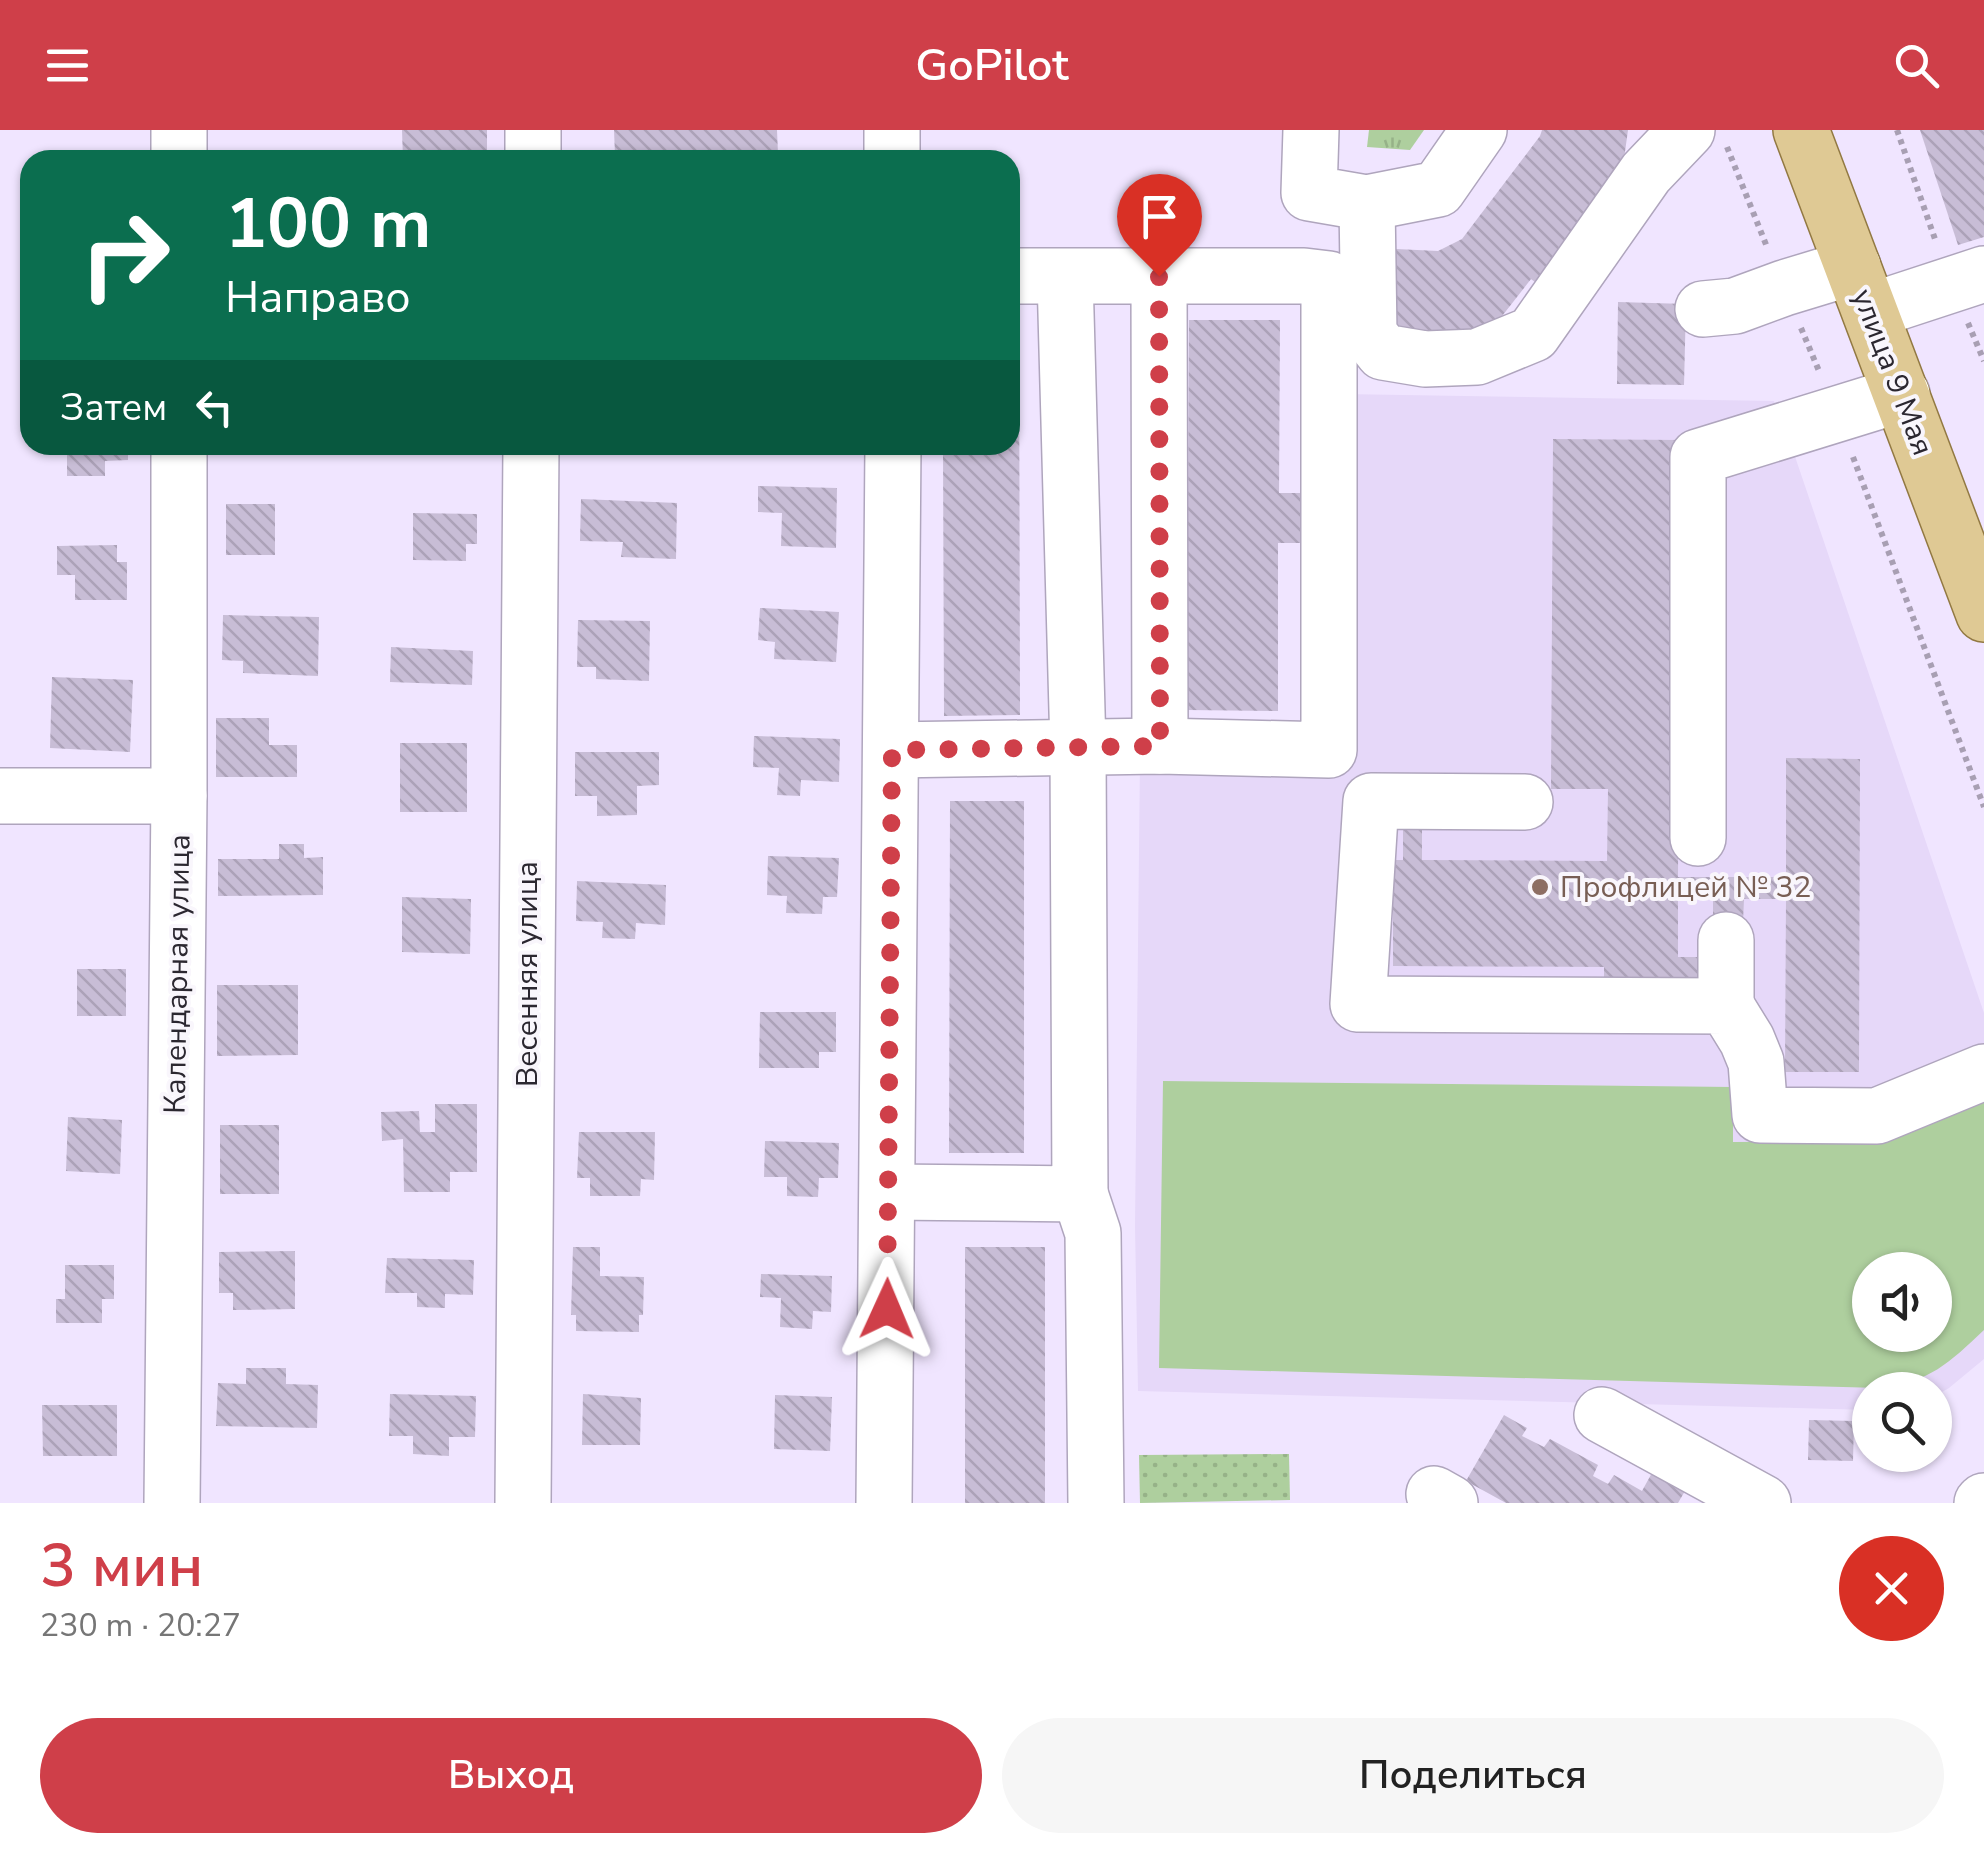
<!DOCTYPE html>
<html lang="ru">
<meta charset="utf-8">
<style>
body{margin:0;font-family:"Nunito Sans",sans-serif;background:#f6f6f6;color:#222;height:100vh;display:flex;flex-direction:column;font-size:38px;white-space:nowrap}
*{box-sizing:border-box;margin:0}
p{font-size:32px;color:#767676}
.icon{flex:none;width:55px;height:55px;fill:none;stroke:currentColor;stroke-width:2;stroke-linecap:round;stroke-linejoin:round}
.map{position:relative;height:1373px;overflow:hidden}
.details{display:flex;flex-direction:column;background:#fff;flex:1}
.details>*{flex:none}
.hud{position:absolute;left:20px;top:20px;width:1000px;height:305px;border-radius:30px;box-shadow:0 2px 8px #0004;background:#0b6e4f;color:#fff;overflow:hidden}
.tools{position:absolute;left:1852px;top:1122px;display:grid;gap:20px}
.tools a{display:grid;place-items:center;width:100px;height:100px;border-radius:50%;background:#fff;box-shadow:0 2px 8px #0004;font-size:50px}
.pin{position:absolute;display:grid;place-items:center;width:85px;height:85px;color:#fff;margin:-102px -42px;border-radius:50% 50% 50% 0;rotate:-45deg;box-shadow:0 0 10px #0007}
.pin .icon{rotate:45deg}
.me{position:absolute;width:110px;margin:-55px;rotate:1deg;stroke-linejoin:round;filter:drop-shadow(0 0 8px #0008)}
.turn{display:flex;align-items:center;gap:35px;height:210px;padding:0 40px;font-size:45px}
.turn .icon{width:130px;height:130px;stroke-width:2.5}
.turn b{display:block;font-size:70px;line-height:85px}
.then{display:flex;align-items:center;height:95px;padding:0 40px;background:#0003;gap:20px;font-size:38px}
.round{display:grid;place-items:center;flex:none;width:105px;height:105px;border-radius:52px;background:#f6f6f6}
.overview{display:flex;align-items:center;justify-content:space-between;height:170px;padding:0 40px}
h1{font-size:60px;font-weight:600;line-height:75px;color:#cf3f49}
.action{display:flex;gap:20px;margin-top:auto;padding:20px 40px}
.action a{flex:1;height:115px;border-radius:60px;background:#cf3f49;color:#fff;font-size:40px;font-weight:600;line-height:115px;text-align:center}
.action a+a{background:#f6f6f6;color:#222}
header{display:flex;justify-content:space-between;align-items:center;height:130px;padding:0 40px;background:#cf3f49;color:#fff;font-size:45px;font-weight:600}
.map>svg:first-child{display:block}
</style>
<header><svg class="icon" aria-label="menu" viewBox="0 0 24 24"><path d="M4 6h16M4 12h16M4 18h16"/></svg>GoPilot<svg class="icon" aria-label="search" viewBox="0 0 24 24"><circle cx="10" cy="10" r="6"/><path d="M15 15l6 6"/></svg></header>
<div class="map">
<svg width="1984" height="1373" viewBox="0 0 1984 1373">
<defs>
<pattern id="grass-tufts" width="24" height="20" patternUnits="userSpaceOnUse" patternTransform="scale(2.5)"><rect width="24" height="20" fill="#aecf9e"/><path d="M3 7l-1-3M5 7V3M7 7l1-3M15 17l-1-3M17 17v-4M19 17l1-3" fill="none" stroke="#96b288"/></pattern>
<pattern id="park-dots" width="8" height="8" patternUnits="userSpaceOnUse" patternTransform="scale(2.5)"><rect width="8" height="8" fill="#aecf9e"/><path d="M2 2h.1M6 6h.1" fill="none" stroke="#96b288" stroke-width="1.8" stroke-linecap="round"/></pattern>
<pattern id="building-back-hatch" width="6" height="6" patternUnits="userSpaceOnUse" patternTransform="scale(2.5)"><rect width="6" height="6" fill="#c8bdd6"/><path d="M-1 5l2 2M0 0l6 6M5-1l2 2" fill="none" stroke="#aca2b8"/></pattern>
</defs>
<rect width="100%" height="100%" fill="#f0e5ff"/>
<path fill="#e6d8f9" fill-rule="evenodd" d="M1342 264 1774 271 1786 300 1984 883V1229L1949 1258 1935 1266V1260H1870V1280L1138 1261 1135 1096 1140 629 1341 631ZM1870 1140H1935V1205H1870Z"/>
<path fill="url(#grass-tufts)" d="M1369 0H1424L1410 20 1367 17Z"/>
<path fill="url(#park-dots)" d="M1289 1324 1290 1370 1140 1373 1139 1325Z"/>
<path fill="#aecf9e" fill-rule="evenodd" d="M1163 951 1733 957V1012L1887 1011 1984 972V1200C1949 1233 1930 1252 1880 1258L1159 1238ZM1870 1140H1935V1205H1870Z"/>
<g fill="url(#building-back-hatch)">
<path d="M402 0H487V30H403Z"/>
<path d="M614 0H777L778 24 615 25Z"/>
<path d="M1542 0H1628L1624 29 1539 155 1531 149 1488 204H1394L1396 119 1438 121 1462 109 1540 6Z"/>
<path d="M1920 0H1984V107L1958 115Z"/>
<rect x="97" y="26" width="37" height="4"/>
<path d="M1010 167H1019L1020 585 944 586 943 315H1010Z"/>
<path d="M1618 172 1686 174 1684 255 1617 254Z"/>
<path d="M1189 190H1280L1279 363H1307V413H1278V581L1187 580Z"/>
<path d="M1553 309 1680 310 1678 747H1786V628L1860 629 1859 942H1785L1786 769H1744L1743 792H1713V768H1678V827H1706V848L1604 862V837L1393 836V730H1403V694L1422 695V730L1607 731 1608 659H1551Z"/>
<path d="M67 315H128V330L105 331V346H67Z"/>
<path d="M758 356 837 358 836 418 781 416 782 383 758 382Z"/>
<path d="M581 369 677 373 676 429 621 427 623 412 580 411Z"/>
<rect x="226" y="374" width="49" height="51"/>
<path d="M413 383 477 384V414H466V431L413 430Z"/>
<path d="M117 415V432H127V470H75V445H57V416Z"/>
<path d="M760 478 839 482 836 532 774 529 775 512 758 510Z"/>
<path d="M223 485 319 487 318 546 243 543V531L222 530Z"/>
<path d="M578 490 650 491 649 551 596 549V537H577Z"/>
<path d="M391 517 473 521 472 555 390 552Z"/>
<path d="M52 547 133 550 130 622 50 618Z"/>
<path d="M216 588H269V615H297V647H216Z"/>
<path d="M754 606 840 609 839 652 801 650 800 666 777 665 779 638 753 637Z"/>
<rect x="400" y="613" width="67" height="69"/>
<path d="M575 622H659V655L637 656V685L597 686V666H575Z"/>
<path d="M950 671H1024V1023H949Z"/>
<path d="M279 714H304V728L323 727V765L218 766V729H279Z"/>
<path d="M768 726 839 728 837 767H823L822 784 786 783 787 766 767 765Z"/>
<path d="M577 751 666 755 665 795 636 793 635 809 602 808 603 792 576 791Z"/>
<path d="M402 767 471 769 470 824 402 822Z"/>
<rect x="77" y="839" width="49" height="47"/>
<path d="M217 855H298V925L217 926Z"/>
<path d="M760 882H836V922H819V938H759Z"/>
<path d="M435 974H477V1042H450V1062H404L403 1009 382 1011 381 982 419 981 420 1002H435Z"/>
<path d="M68 987 122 990 120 1044 66 1041Z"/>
<rect x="220" y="995" width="59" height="69"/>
<path d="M579 1002H655L654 1050 641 1049 640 1066H590V1048H577Z"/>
<path d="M765 1011 839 1013 838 1048H819L818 1067 787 1066V1047H764Z"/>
<path d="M573 1117H600V1146L644 1147 643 1185H639V1202L576 1201V1185H571Z"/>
<rect x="965" y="1117" width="80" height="256"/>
<path d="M295 1121V1179L233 1180V1163H219V1122Z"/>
<path d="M387 1128 474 1130 473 1165 445 1164V1178L417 1177V1163H385Z"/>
<path d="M65 1135H114V1169H102V1193H56V1169H65Z"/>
<path d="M761 1144 832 1146 831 1182 813 1181 812 1199 780 1197 781 1168 760 1167Z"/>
<path d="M246 1238H286V1254L318 1255 317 1298 216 1296 218 1253 246 1254Z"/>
<path d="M390 1264 476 1266 475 1307H449V1326L413 1324V1306H389Z"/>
<path d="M583 1264 641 1268 640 1315H582Z"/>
<path d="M775 1265 832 1267 830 1321 774 1319Z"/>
<path d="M42 1275H117V1326H43Z"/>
<path d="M1504 1285 1527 1298 1522 1306 1544 1317 1550 1309 1598 1335 1593 1346 1608 1354 1614 1345 1642 1361 1659 1330 1692 1349 1678 1373H1506L1466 1351Z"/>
<path d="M1809 1290 1854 1291 1853 1331 1808 1330Z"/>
</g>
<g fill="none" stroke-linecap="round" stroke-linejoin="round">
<defs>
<g id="minor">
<path d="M892 0V30"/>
<path d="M1311 0 1309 63 1367 73 1438 59 1479 0"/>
<path d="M179 30V0"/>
<path d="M533 30V0"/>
<path d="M1367 73 1369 204 1383 222 1425 229 1477 227 1533 204 1646 43 1687 0"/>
<path d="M1159 146 1160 616"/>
<path d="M1703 179 1735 176 1784 158 1853 137"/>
<path d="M1871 181 1984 144"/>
<path d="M891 620 1160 616 1329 620V149L1304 146H1010"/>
<path d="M0 666H179"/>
<path d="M1525 672 1371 671 1358 874 1726 876 1747 910 1756 932 1760 985 1877 986 1984 942"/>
<path d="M1698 708V327L1902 264"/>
<path d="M1726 810V876"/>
<path d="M888 1062 1080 1064 1078 617 1065 147"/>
<path d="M1080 1064 1093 1103 1096 1373"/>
<path d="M1602 1285 1763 1373"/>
<path d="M1434 1364 1450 1373"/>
<path d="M172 1373 179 666V315"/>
<path d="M523 1373 531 315"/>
<path d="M884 1373 893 315"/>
<path d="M1982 1373 1984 1371"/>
</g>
<path id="major" d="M1801 0 1984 484"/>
</defs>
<use href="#minor" stroke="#afa5bd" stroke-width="58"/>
<use href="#major" stroke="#927943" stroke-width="58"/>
<g stroke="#a89fb3" stroke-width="6" stroke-dasharray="5 5" stroke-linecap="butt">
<path d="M1897 0 1936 112"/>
<path d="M1727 17 1767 117"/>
<path d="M1968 193 1984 231"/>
<path d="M1801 198 1819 241"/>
<path d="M1853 327 1984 677"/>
</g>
<use href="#minor" stroke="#fff" stroke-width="55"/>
<use href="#major" stroke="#dfc994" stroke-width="55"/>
</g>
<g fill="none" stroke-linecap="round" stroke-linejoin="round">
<path stroke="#cf3f49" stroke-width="18" stroke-dasharray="0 32.4" d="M887 1179 892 620 1160 616 1159 146"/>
</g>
<circle fill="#8d6e63" stroke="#f9f6fc" stroke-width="4" cx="1540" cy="757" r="10"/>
<g text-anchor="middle" stroke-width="8" stroke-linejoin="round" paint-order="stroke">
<g font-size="30" fill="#2b2730" stroke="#f9f6fc">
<text transform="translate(1893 242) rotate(69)" y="10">улица 9 Мая</text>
<text transform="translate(177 844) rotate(-89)" y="10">Календарная улица</text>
<text transform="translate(527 844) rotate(-90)" y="10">Весенняя улица</text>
</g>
<g font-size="30" fill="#785e54" stroke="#f9f6fc" text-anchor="start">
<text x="1560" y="767">Профлицей № 32</text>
</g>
</g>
</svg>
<div class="tools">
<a><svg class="icon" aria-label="sound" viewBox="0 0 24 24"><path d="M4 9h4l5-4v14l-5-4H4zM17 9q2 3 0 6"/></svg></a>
<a><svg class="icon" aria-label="search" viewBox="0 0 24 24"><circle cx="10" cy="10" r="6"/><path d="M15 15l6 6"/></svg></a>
</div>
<div class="pin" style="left:1159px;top:146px;background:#d93025"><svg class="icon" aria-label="arrive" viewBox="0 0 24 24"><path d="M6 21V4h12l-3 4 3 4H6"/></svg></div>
<svg class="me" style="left:887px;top:1179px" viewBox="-20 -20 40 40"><path d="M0-17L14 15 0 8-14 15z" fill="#cf3f49" stroke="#fff" stroke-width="4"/></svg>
<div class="hud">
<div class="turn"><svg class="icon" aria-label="right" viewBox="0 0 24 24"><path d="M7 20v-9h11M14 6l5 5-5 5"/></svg><div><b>100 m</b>Направо</div></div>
<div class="then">Затем<svg class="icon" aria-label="left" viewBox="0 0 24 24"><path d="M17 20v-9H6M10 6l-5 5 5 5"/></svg></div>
</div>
</div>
<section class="details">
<div class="overview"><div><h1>3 мин</h1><p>230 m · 20:27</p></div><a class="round" style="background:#d93025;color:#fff"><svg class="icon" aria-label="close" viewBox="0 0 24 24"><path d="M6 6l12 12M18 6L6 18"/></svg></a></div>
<div class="action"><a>Выход</a><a>Поделиться</a></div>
</section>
